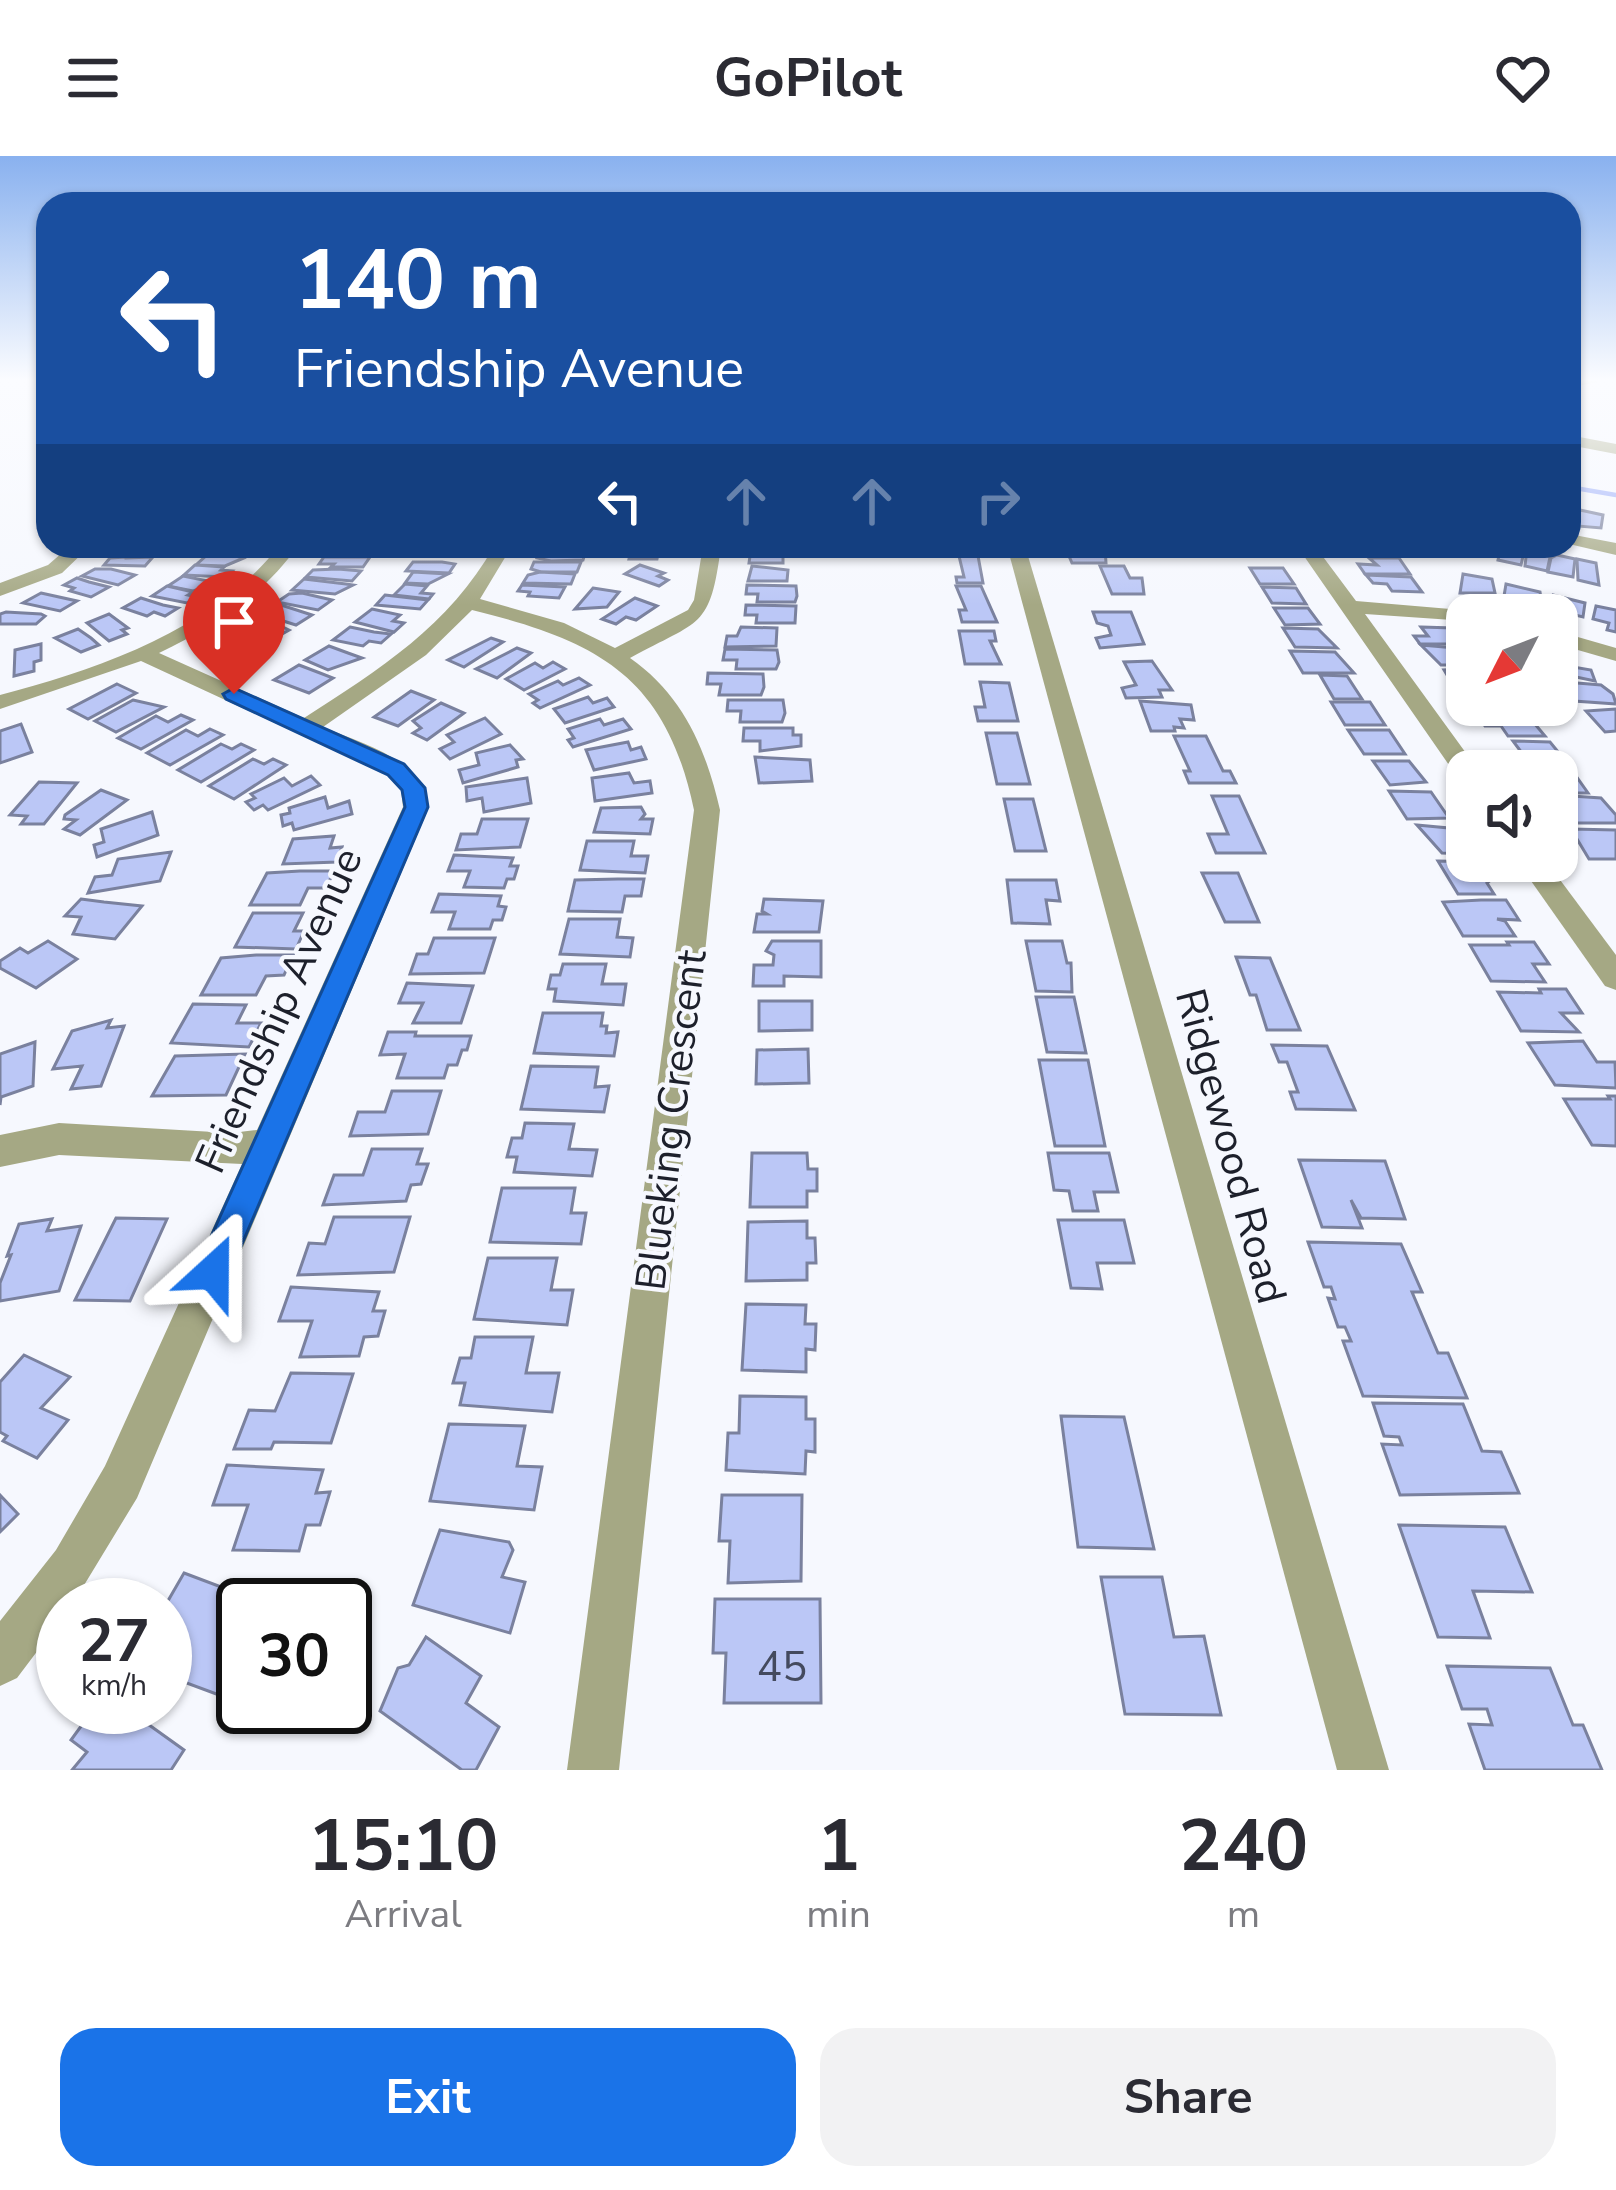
<!DOCTYPE html>
<style>
body{margin:0;font-family:"Nunito Sans",sans-serif;background:#f2f2f3;color:#2b2b33;height:100vh;display:flex;flex-direction:column;font-size:45px;white-space:nowrap}
*{box-sizing:border-box;margin:0}
p{font-size:39px;color:#7c7c81}
.icon{flex:none;width:66px;height:66px;fill:none;stroke:currentColor;stroke-width:2;stroke-linecap:round;stroke-linejoin:round}
.map{position:relative;height:1614px;overflow:hidden}
.panel{display:flex;flex-direction:column;background:#fff;flex:1}
.panel>*{flex:none}
.guide{position:absolute;left:36px;top:36px;width:1545px;height:366px;border-radius:36px;box-shadow:0 3px 9px #0004;background:#1a4fa0;color:#fff;overflow:hidden}
.needle{width:78px;rotate:228deg}
.tools{position:absolute;left:1446px;top:438px;display:grid;gap:24px}
.tools a{display:grid;place-items:center;width:132px;height:132px;border-radius:24px;background:#fff;box-shadow:0 3px 9px #0004;font-size:60px}
.speed{position:absolute;left:36px;top:1422px;display:flex;gap:24px;font-size:60px;font-weight:700;text-align:center}
.speed>*{display:grid;place-content:center;width:156px;height:156px;border-radius:50%;background:#fff;box-shadow:0 3px 9px #0004;line-height:1}
.speed small{font-size:30px;font-weight:400}
.speed .limit{border:6px solid #111;border-radius:18px;background:#fff;color:#111}
.pin{position:absolute;display:grid;place-items:center;width:102px;height:102px;color:#fff;margin:-123px -51px;border-radius:50% 50% 50% 0;rotate:-45deg;box-shadow:0 0 12px #0007}
.pin .icon{rotate:45deg}
.me{position:absolute;width:132px;margin:-66px;rotate:24deg;stroke-linejoin:round;filter:drop-shadow(0 0 9px #0008)}
.turn{display:flex;align-items:center;gap:42px;height:252px;padding:0 60px;font-size:54px}
.turn .icon{width:156px;height:156px;stroke-width:2.5}
.turn b{display:block;font-size:84px;line-height:102px}
.lanes{display:flex;align-items:center;height:114px;padding:0 60px;background:#0003;justify-content:center;gap:60px;direction:ltr}
.lanes .off{opacity:.35}
.eta{display:flex;justify-content:space-evenly;align-items:center;height:204px;text-align:center}
.eta b{font-size:72px;font-weight:700;line-height:84px}
.button{display:flex;gap:24px;margin-top:auto;padding:24px 60px}
.button a{flex:1;height:138px;border-radius:36px;background:#1a73e8;color:#fff;font-size:48px;font-weight:700;line-height:138px;text-align:center}
.button a+a{background:#f2f2f3;color:#2b2b33}
header{display:flex;justify-content:space-between;align-items:center;height:156px;padding:0 60px;background:#fff;font-size:54px;font-weight:700}
.map>svg:first-child{display:block}
</style>
<header><svg class="icon" aria-label="menu" viewBox="0 0 24 24"><path d="M4 6h16M4 12h16M4 18h16"/></svg>GoPilot<svg class="icon" aria-label="heart" viewBox="0 0 24 24"><path d="M12 20l-8-8c-3-5 5-10 8-4 3-6 11-1 8 4z"/></svg></header>
<div class="map">
<svg width="1616" height="1614" viewBox="0 0 1616 1614">
<rect width="100%" height="100%" fill="#f6f8fe"/>
<g fill="none" stroke-linecap="round" stroke-linejoin="round">
<path stroke="#9badf9" stroke-width="4.5" d="M1569 331 1616 339"/>
</g>
<g fill="#bbc7f6" stroke="#7a819e" stroke-width="3">
<path d="M1580 354 1603 359 1601 372 1577 370Z"/>
<path d="M346 390H377L372 398 325 399 330 392Z"/>
<path d="M1068 390 1105 392 1106 407H1072L1069 400H1079Z"/>
<path d="M1507 390 1525 392 1521 409 1498 404 1501 391Z"/>
<path d="M632 391H674L673 398H658L657 403H629Z"/>
<path d="M783 392V407H749L750 400H755L753 393Z"/>
<path d="M1527 392 1550 401 1547 415 1525 410Z"/>
<path d="M540 394 556 395 586 394 583 404 551 405 537 402Z"/>
<path d="M207 399 246 401 225 410 196 409Z"/>
<path d="M1557 399 1575 403 1573 421 1548 416 1551 402Z"/>
<path d="M959 400H978L983 427H957L956 421H964Z"/>
<path d="M126 401V402L153 401 145 410 104 409 110 402Z"/>
<path d="M324 401H370L363 411H331L334 408H319Z"/>
<path d="M1369 402H1399L1410 418H1365L1358 408 1377 409Z"/>
<path d="M1577 403 1596 407 1599 429 1578 424Z"/>
<path d="M413 406H442L455 408 449 417 406 415Z"/>
<path d="M534 406H581L577 416H541L531 413Z"/>
<path d="M195 409 224 411 221 414 232 415 225 421 184 419Z"/>
<path d="M640 409 664 417 658 420 668 424 659 430 625 418Z"/>
<path d="M752 410 788 414 787 425H748Z"/>
<path d="M1100 410H1124L1130 422H1142L1144 438H1112Z"/>
<path d="M1250 412H1283L1294 428H1260Z"/>
<path d="M95 413H111L135 419 118 429 82 420Z"/>
<path d="M338 413 361 415 352 425 306 421 313 414Z"/>
<path d="M413 416 448 418 428 428 405 427Z"/>
<path d="M540 416 575 418 571 428 523 427 528 419Z"/>
<path d="M1463 418 1492 423 1495 437H1460Z"/>
<path d="M1366 419 1411 421 1422 436 1392 435 1387 428 1373 427Z"/>
<path d="M183 420 218 427 193 435 168 430Z"/>
<path d="M77 422 89 426 109 431 91 441 70 435 74 432 64 429Z"/>
<path d="M304 423 346 428 353 429 335 438 292 434Z"/>
<path d="M405 428 427 430 421 437 433 438 429 443 394 439Z"/>
<path d="M1506 428 1540 436 1543 455 1504 440Z"/>
<path d="M522 429 565 431 559 442 528 440 530 436 518 435Z"/>
<path d="M747 429 796 430 797 440 795 446H757L758 438H746Z"/>
<path d="M167 430 193 436 188 439 197 441 187 447 152 440Z"/>
<path d="M956 430H981L997 466H962L959 454H966Z"/>
<path d="M1262 431 1296 432 1306 448 1272 447Z"/>
<path d="M593 432 619 436 607 451 575 453Z"/>
<path d="M41 437 77 445 60 455 23 447Z"/>
<path d="M302 437 332 444 318 454 277 446 289 438Z"/>
<path d="M385 439 428 444 420 453 376 449Z"/>
<path d="M1553 439 1585 447 1583 461 1567 457 1566 463 1545 458Z"/>
<path d="M141 442 163 449 178 452 165 460 154 456 147 460 123 452Z"/>
<path d="M635 442 657 450 636 464 626 461 616 468 602 463Z"/>
<path d="M278 448 312 459 296 469 261 458Z"/>
<path d="M746 449 796 450 795 467H756L757 459H745Z"/>
<path d="M1596 450 1616 454V476L1607 474 1609 467 1593 463Z"/>
<path d="M1274 452H1308L1320 468 1285 469Z"/>
<path d="M372 453 400 459 393 465 404 467 394 476 355 466Z"/>
<path d="M6 456 41 458 45 460 36 468H0V458Z"/>
<path d="M1093 456H1131L1144 488 1100 492 1096 482 1111 479 1108 470 1097 467Z"/>
<path d="M109 458 128 472 122 474 127 478 109 485 87 467Z"/>
<path d="M259 461 272 466 289 474 264 488 244 479 254 472 246 468Z"/>
<path d="M350 471 374 476 391 478 381 487 369 485 363 490 333 484Z"/>
<path d="M741 471 777 472 776 490 725 491 727 480H737Z"/>
<path d="M1421 471 1453 472 1466 488H1420L1414 480H1428Z"/>
<path d="M1283 472 1318 473 1337 492 1295 491Z"/>
<path d="M78 473 91 482 99 489 81 496 55 482Z"/>
<path d="M959 475H994L996 485H990L1001 508H965Z"/>
<path d="M228 478 259 491 233 506 203 492Z"/>
<path d="M491 482 503 486 464 511 448 504Z"/>
<path d="M41 488V504L34 506V515L14 520 15 494Z"/>
<path d="M1421 489 1467 493V509H1441Z"/>
<path d="M329 490 348 497 362 502 328 514 305 504Z"/>
<path d="M517 492 531 497 497 522 476 513Z"/>
<path d="M725 493 777 494 779 506 776 513H736L737 504H723Z"/>
<path d="M1290 495 1335 496 1354 517H1303Z"/>
<path d="M1557 501 1571 505 1573 511 1591 514 1595 525 1557 517Z"/>
<path d="M1152 505 1172 534H1159L1162 541 1126 542 1122 532 1136 529 1124 506Z"/>
<path d="M553 506 565 513 524 534 506 523 535 507 543 512Z"/>
<path d="M299 509 320 517 333 522 309 537 274 524Z"/>
<path d="M1467 513V534H1456L1444 514Z"/>
<path d="M708 517 763 518 764 531 761 539H719L721 528H707Z"/>
<path d="M1320 519 1347 520 1362 543H1334Z"/>
<path d="M579 522 590 529 540 552 533 547 538 544 529 538 558 525 563 529Z"/>
<path d="M980 526 1009 527 1018 565H978L975 551H985Z"/>
<path d="M1565 526 1601 529 1613 538 1616 548 1574 545Z"/>
<path d="M117 528 136 537 88 563 69 553Z"/>
<path d="M411 535 434 544 398 570 374 561Z"/>
<path d="M588 541 593 547 607 542 614 551 565 567 554 553Z"/>
<path d="M133 544 164 551 116 576 95 565Z"/>
<path d="M728 544H783L785 557 782 566H740L741 555H727Z"/>
<path d="M1140 545 1191 549 1194 564 1180 563 1184 572 1174 571 1175 575H1151Z"/>
<path d="M1331 546H1370L1385 569H1345Z"/>
<path d="M441 547 464 557 427 584 413 577 421 572 413 565Z"/>
<path d="M1616 553V575L1605 576 1586 555Z"/>
<path d="M1476 558 1529 561 1545 580H1508L1501 570H1485Z"/>
<path d="M181 559 193 564 141 593 118 582 156 560 168 566Z"/>
<path d="M485 562 501 578 450 603 440 593 454 586 447 579Z"/>
<path d="M600 563 604 569 623 563 631 573 573 591 568 584 574 582 568 573Z"/>
<path d="M21 568 32 596 0 607V575Z"/>
<path d="M744 572H793V579H801V590L760 595V585H743Z"/>
<path d="M210 573 223 579 170 609 147 597 186 574 198 580Z"/>
<path d="M1348 574H1389L1405 598H1364Z"/>
<path d="M986 577H1017L1030 628H997Z"/>
<path d="M1174 580H1206L1223 615H1230L1236 627H1189L1184 615H1190Z"/>
<path d="M1513 585 1550 586 1568 608 1516 611 1505 597H1522Z"/>
<path d="M628 586 631 594 641 591 646 603 594 614 586 594Z"/>
<path d="M221 588 232 593 241 588 254 594 201 626 178 614Z"/>
<path d="M510 589 523 603 516 604 518 611 463 627 459 614 479 609 476 597Z"/>
<path d="M755 601 810 604 812 625 759 627Z"/>
<path d="M253 603 264 608 273 603 286 609 234 643 209 630Z"/>
<path d="M1373 605H1409L1426 626 1390 629Z"/>
<path d="M1523 613H1571L1588 637H1557V615Z"/>
<path d="M629 617 634 627 650 625 652 637 595 645 592 622Z"/>
<path d="M311 620 320 629 268 654 263 649 254 654 246 646 255 642 251 638 284 622 292 630Z"/>
<path d="M527 622 531 647 484 656 482 642 467 645 466 631Z"/>
<path d="M39 626 77 627 44 668H21L27 660 10 659Z"/>
<path d="M101 634 127 644 80 679 64 673 76 664 64 663 65 659Z"/>
<path d="M1389 635 1431 636 1449 662 1407 663Z"/>
<path d="M1557 639 1601 642 1616 659V667H1565L1557 656Z"/>
<path d="M1212 640H1239L1265 697H1216L1208 678H1228Z"/>
<path d="M325 641 328 652 349 645 352 658 294 674 292 667 283 670 281 659 290 657 289 652Z"/>
<path d="M1004 643H1033L1046 695H1015Z"/>
<path d="M641 651 645 658 641 663H653L650 678 594 676 601 652Z"/>
<path d="M152 656 158 679 97 701 94 689 104 686 101 673Z"/>
<path d="M482 663H528L520 691 456 694 461 678H477Z"/>
<path d="M1417 669 1459 673 1467 698 1442 697Z"/>
<path d="M1571 673 1616 674V703H1589Z"/>
<path d="M334 680 330 692 342 691 337 706 283 708 293 683Z"/>
<path d="M587 685H634L631 700H648L645 717 580 714Z"/>
<path d="M171 696 160 725 88 737 95 721 112 719 118 703Z"/>
<path d="M454 699 513 702 510 710H518L514 723H507L504 732 464 731 470 715H448Z"/>
<path d="M1438 705 1481 706 1492 723 1487 727 1494 738H1458Z"/>
<path d="M300 715H334L326 732H308L300 749H250L267 717Z"/>
<path d="M1202 717H1238L1259 766H1225Z"/>
<path d="M618 723H644L641 740H625L622 756 568 755 575 724Z"/>
<path d="M1007 724H1056L1060 745 1046 744 1050 768 1012 767Z"/>
<path d="M439 738 501 740 498 750 506 751 502 764H493L490 773H449L455 756H432Z"/>
<path d="M81 743 104 746 142 750 115 783 73 778 81 761 65 760Z"/>
<path d="M764 743 823 745 819 776H754L757 758H767L762 755Z"/>
<path d="M1481 744H1506L1519 764 1497 763 1505 765 1515 780H1463L1443 746Z"/>
<path d="M253 757H303L294 775H304L296 793 235 791Z"/>
<path d="M569 763H620L617 781 633 782 630 801 560 798Z"/>
<path d="M434 782H495L484 817 410 818 417 798H428Z"/>
<path d="M48 785 77 803 36 832 0 812V805L20 792 28 797Z"/>
<path d="M772 785H821V821L784 820V830H753L754 809H773L774 799 766 795Z"/>
<path d="M1026 785H1062L1067 807H1071L1072 836 1036 835Z"/>
<path d="M1507 786H1534L1549 808H1533L1545 826 1491 825 1470 789H1509Z"/>
<path d="M256 799H293L284 819 266 820 256 839H201L221 802Z"/>
<path d="M1236 801 1270 802 1300 874H1267L1256 839H1250Z"/>
<path d="M563 808H606L602 828H626L623 849 554 845 556 833H548L551 819H560Z"/>
<path d="M407 827 473 830 461 867H413L423 847H399Z"/>
<path d="M1539 833H1566L1582 857H1561L1579 876 1521 875 1498 836 1541 837Z"/>
<path d="M1036 841H1074L1086 897 1047 896Z"/>
<path d="M759 845H812V874L759 875Z"/>
<path d="M193 848 246 849 237 867H261L249 891 171 887Z"/>
<path d="M543 857H603L601 870H607L606 877 618 876 614 900 534 897Z"/>
<path d="M111 864 107 872 124 870 101 930 71 933 82 910 53 913 72 875Z"/>
<path d="M388 876H416L415 880H471L467 894H462L457 909H448L444 922H397L405 898 380 899Z"/>
<path d="M1583 885 1597 906H1615L1616 932 1555 929 1528 887Z"/>
<path d="M35 886 33 930 1 941 0 949V898Z"/>
<path d="M1272 889 1327 890 1355 954 1296 953 1290 936H1298L1287 906H1279Z"/>
<path d="M808 893 809 927 756 928 757 894Z"/>
<path d="M245 898 226 939 152 940 175 900Z"/>
<path d="M1039 904H1088L1105 990H1055Z"/>
<path d="M531 910 598 911 595 931 609 930 604 956 521 953Z"/>
<path d="M392 935H441L428 978 350 980 358 956H385Z"/>
<path d="M1608 940H1616V990L1592 989 1564 943H1610Z"/>
<path d="M525 967 574 968 569 993 597 994 592 1020 514 1016 517 1001H507L512 982H522Z"/>
<path d="M372 993H422L417 1008H428L421 1028 411 1029 406 1045 323 1049 334 1019H363Z"/>
<path d="M752 997H807L808 1013H817V1035H807V1051H750Z"/>
<path d="M1048 997H1109L1118 1036H1094L1098 1055H1073L1069 1035 1054 1034Z"/>
<path d="M1299 1004 1385 1005 1405 1063 1361 1062 1351 1044 1362 1072 1322 1071Z"/>
<path d="M502 1032H575L571 1057H586L581 1088 490 1086Z"/>
<path d="M334 1061H410L394 1116 298 1119 309 1087 325 1088Z"/>
<path d="M116 1062 167 1063 130 1145 75 1144Z"/>
<path d="M52 1063 47 1075 81 1070 59 1135 0 1145V1127L11 1099 7 1100 19 1068Z"/>
<path d="M1058 1064H1124L1134 1107H1097L1102 1133 1071 1132Z"/>
<path d="M807 1065V1082H815L816 1107H807V1124L746 1125 748 1066Z"/>
<path d="M1308 1086 1401 1088 1422 1136H1412L1438 1197H1448L1467 1242 1363 1240 1343 1185H1351L1345 1171H1338L1328 1142 1335 1143 1331 1131H1324Z"/>
<path d="M488 1102H557L551 1134H573L567 1169 474 1163Z"/>
<path d="M291 1131 379 1136 373 1155H385L378 1180 364 1181 359 1200 300 1201 312 1165H279Z"/>
<path d="M746 1148 806 1149 805 1168H816L815 1194 806 1193V1216L742 1214Z"/>
<path d="M475 1181H533L526 1217H559L552 1256 460 1249 465 1227H453L460 1202H471Z"/>
<path d="M24 1199 70 1221 41 1252 68 1264 37 1302 3 1285 7 1280 0 1276V1226Z"/>
<path d="M291 1217 353 1218 331 1287 274 1286 271 1293H234L249 1254 275 1255Z"/>
<path d="M740 1240 806 1241V1263H815V1296L806 1295 805 1318 726 1314 728 1277H739Z"/>
<path d="M1373 1247 1463 1248 1482 1295 1501 1296 1519 1337 1400 1339 1382 1288 1402 1289 1399 1281 1384 1280Z"/>
<path d="M1061 1260 1124 1261 1154 1393 1078 1391Z"/>
<path d="M449 1268 525 1270 517 1310 542 1311 534 1354 430 1345Z"/>
<path d="M227 1309 323 1314 316 1337 330 1336 320 1369H306L299 1395 233 1394 248 1349H213Z"/>
<path d="M0 1339 18 1358 0 1376Z"/>
<path d="M722 1339H802L801 1425 728 1427 730 1385H719Z"/>
<path d="M1399 1369 1505 1371 1532 1436 1473 1435 1490 1482 1438 1481Z"/>
<path d="M440 1374 509 1386 513 1394 502 1421 525 1426 510 1477 413 1449Z"/>
<path d="M184 1417 269 1449H243V1535L238 1546 165 1519V1490L177 1469 165 1465V1450Z"/>
<path d="M1101 1421H1162L1174 1481 1204 1480 1221 1559 1125 1558Z"/>
<path d="M715 1443H820L821 1547H724L726 1497H713Z"/>
<path d="M426 1481 481 1520 466 1547 499 1571 476 1614H462L380 1555 398 1512 409 1509Z"/>
<path d="M1447 1510 1550 1512 1573 1569H1583L1602 1614H1485L1469 1568 1492 1569 1487 1553H1462Z"/>
<path d="M95 1551H134L141 1556 138 1561 184 1594 171 1614H72L87 1596 71 1584Z"/>
</g>
<g fill="none" stroke-linecap="round" stroke-linejoin="round">
<g fill="#a5a884" fill-rule="evenodd">
<path d="M1599 223 1597 226 1569 232V224Z"/>
<path d="M1569 279 1616 288V298L1569 289Z"/>
<path d="M1569 378 1616 387V399L1569 388Z"/>
<path d="M70 390H90L62 417 0 440V427L48 409Z"/>
<path d="M279 390H298C263 439 214 471 159 497L304 562C379 514 450 469 494 390H512L480 443 564 467 615 492 688 454 694 444 703 390H721C710 474 701 463 630 502 683 539 706 593 720 654L619 1614H567L694 654C666 520 598 485 472 454L426 499 323 571C364 589 420 601 429 651L137 1342 72 1449H63V1461L17 1522 0 1530V1465L56 1394 105 1310 242 1008 59 999 0 1011V979L59 967 231 977 257 974 403 651 401 634 387 619 141 505 0 553V539C99 513 214 473 279 390Z"/>
<path d="M1007 390H1025L1389 1614H1337Z"/>
<path d="M1297 390H1315L1356 445 1474 455 1477 459H1467V465L1365 458 1479 615H1467V624L1458 622Z"/>
<path d="M1557 475 1616 492V505L1557 488Z"/>
<path d="M1517 705H1546L1616 799V834L1605 830Z"/>
</g>
</g>
<linearGradient id="sky" x2="0" y2="1"><stop stop-color="#89b1ef"/><stop offset="0.5" stop-color="#fbfcff"/><stop offset="1" stop-color="#fbfcff" stop-opacity="0"/></linearGradient>
<rect width="1616" height="449" fill="url(#sky)"/>
<path fill="#1a73e8" stroke="#114b97" stroke-width="3" d="M234 532 404 608 425 632 428 651 225 1128 213 1133 200 1128 195 1116 405 651 402 634 388 619 226 543 223 538Z"/>
<g text-anchor="middle" stroke-width="9" stroke-linejoin="round" paint-order="stroke">
<g font-size="42" fill="#1d202b" stroke="#f6f8fe">
<text transform="translate(278 854) rotate(-66)" y="15">Friendship Avenue</text>
<text transform="translate(670 964) rotate(-83)" y="15">Blueking Crescent</text>
<text transform="translate(1232 990) rotate(75)" y="15">Ridgewood Road</text>
</g>
<g font-size="42" fill="#444a5e">
<text x="782" y="1525">45</text>
</g>
</g>
</svg>
<div class="tools">
<a><svg class="needle" viewBox="-14 -14 28 28"><path d="M0-13l5 13h-10z" fill="#e53935"/><path d="M0 13l5-13h-10z" fill="#7c7c81"/></svg></a>
<a><svg class="icon" aria-label="sound" viewBox="0 0 24 24"><path d="M4 9h4l5-4v14l-5-4H4zM17 9q2 3 0 6"/></svg></a>
</div>
<div class="speed"><div>27<small>km/h</small></div><div class="limit">30</div></div>
<div class="pin" style="left:234px;top:538px;background:#d93025"><svg class="icon" aria-label="arrive" viewBox="0 0 24 24"><path d="M6 21V4h12l-3 4 3 4H6"/></svg></div>
<svg class="me" style="left:213px;top:1116px" viewBox="-20 -20 40 40"><path d="M0-17L14 15 0 8-14 15z" fill="#1a73e8" stroke="#fff" stroke-width="4"/></svg>
<div class="guide">
<div class="turn"><svg class="icon" aria-label="left" viewBox="0 0 24 24"><path d="M17 20v-9H6M10 6l-5 5 5 5"/></svg><div><b>140 m</b>Friendship Avenue</div></div>
<div class="lanes"><svg class="icon" aria-label="left" viewBox="0 0 24 24"><path d="M17 20v-9H6M10 6l-5 5 5 5"/></svg><svg class="icon off" aria-label="ahead" viewBox="0 0 24 24"><path d="M12 20V5M6 11l6-6 6 6"/></svg><svg class="icon off" aria-label="ahead" viewBox="0 0 24 24"><path d="M12 20V5M6 11l6-6 6 6"/></svg><svg class="icon off" aria-label="right" viewBox="0 0 24 24"><path d="M7 20v-9h11M14 6l5 5-5 5"/></svg></div>
</div>
</div>
<section class="panel">
<div class="eta">
<div><b>15:10</b><p>Arrival</p></div>
<div><b>1</b><p>min</p></div>
<div><b>240</b><p>m</p></div>
</div>
<div class="button"><a>Exit</a><a>Share</a></div>
</section>
